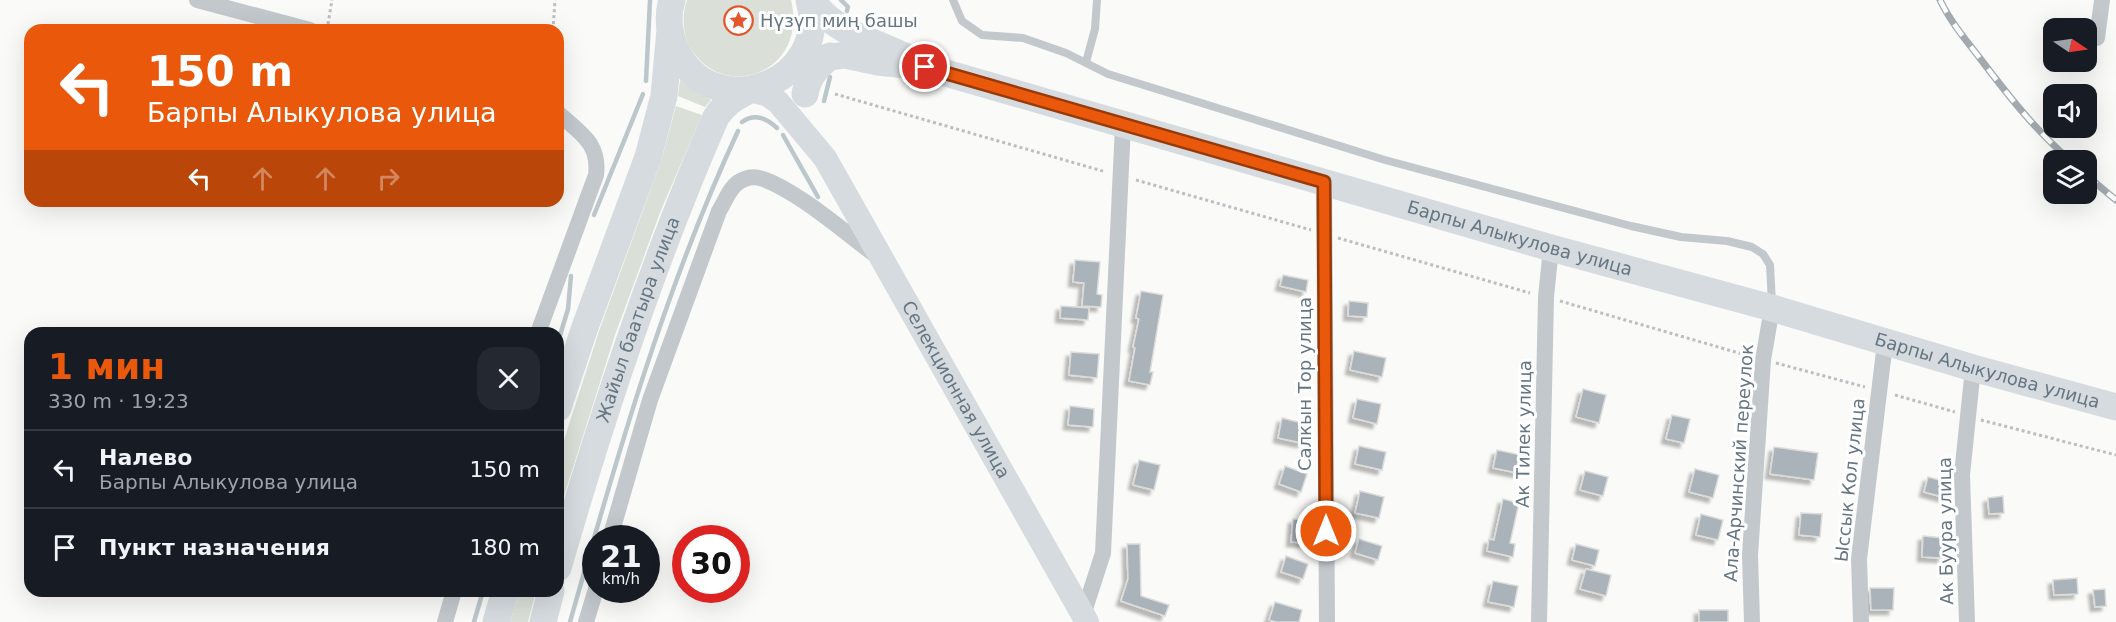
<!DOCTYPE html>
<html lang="ru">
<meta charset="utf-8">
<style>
body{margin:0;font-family:"DejaVu Sans",sans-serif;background:#242831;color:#f1f3f6;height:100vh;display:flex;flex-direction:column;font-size:22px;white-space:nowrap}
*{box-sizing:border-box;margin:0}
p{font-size:20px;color:#9ea1a6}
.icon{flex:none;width:33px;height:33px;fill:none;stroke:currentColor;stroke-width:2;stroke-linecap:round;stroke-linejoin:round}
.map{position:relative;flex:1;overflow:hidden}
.panel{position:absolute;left:24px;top:327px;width:540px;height:270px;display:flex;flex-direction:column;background:#171b24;border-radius:18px;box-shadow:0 6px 24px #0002}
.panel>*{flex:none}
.hud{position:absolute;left:24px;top:24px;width:540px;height:183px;border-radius:18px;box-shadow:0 6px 24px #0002;background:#ea580c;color:#fff;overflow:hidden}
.needle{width:39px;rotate:103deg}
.controls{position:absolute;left:2043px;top:18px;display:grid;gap:12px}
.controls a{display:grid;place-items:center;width:54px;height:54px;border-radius:12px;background:#171b24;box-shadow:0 6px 24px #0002;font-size:30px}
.speed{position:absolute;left:582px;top:525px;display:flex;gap:12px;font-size:30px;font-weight:700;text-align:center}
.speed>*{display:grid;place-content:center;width:78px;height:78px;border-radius:50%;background:#171b24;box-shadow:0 6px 24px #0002;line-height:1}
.speed small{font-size:15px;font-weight:400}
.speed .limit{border:9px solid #d22;background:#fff;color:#111}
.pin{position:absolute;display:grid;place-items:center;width:51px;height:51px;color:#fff;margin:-26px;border:3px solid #fff;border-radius:50%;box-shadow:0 2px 6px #0007}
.me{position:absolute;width:66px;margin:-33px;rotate:0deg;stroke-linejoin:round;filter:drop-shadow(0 0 4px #0008)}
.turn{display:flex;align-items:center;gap:21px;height:126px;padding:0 24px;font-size:27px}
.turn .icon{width:78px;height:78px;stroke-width:2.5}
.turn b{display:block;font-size:42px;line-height:51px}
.lanes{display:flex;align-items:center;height:57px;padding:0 24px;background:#0003;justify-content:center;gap:30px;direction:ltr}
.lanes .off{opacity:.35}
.round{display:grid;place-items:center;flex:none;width:63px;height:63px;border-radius:18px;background:#242831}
.overview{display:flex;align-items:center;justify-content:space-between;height:102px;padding:0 24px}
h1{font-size:36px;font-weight:700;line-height:45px;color:#ea580c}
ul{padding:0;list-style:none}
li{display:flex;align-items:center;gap:18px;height:78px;padding:0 24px;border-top:2px solid #363941}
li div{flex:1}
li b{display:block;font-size:22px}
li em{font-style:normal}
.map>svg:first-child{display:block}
</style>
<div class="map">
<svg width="2116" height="622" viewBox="0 0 2116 622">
<defs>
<filter id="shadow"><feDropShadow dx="-4.5" dy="4.5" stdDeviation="1.5" flood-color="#0004"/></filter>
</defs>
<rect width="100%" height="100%" fill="#fafaf8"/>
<g fill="#dadfd7">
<path d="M687 0H791C809 73 721 105 689 45 682 31 682 14 687 0Z"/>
<path d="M680 80 711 100 705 107 678 96Z"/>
<path d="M676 106 702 115 661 210 615 335 558 515V459L599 331 661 161Z"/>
<path d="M519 591H536L528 622H510Z"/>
</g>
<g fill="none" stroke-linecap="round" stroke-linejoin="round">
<g stroke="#bbc7cb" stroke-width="4.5">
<path d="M841 0 848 7 847 11"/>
<path d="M646 81 650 0"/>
<path d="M824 101 830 77"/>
<path d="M742 122C755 113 766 118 777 128"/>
<path d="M783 135 818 197"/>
<path d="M594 215 643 94"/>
<path d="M558 342 568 309 571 276"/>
<path d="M474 622 483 591"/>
<path d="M570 622C617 456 665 288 738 131"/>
</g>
</g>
<g fill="#aab3b9" stroke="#dcdcda" stroke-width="1.5" filter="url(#shadow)">
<path d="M1075 260 1100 262 1097 294 1102 295 1101 307 1082 306 1084 283 1073 282Z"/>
<path d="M1283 275 1308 280 1306 292 1280 286Z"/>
<path d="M1141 291 1163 295 1150 372H1153L1150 385 1129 381 1135 348 1133 347 1139 319 1136 318Z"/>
<path d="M1349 301 1368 303 1367 317 1348 316Z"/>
<path d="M1061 306 1089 308 1088 320 1060 318Z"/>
<path d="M1354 351 1386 358 1382 377 1350 370Z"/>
<path d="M1071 352 1099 354 1097 378 1069 375Z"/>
<path d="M1583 389 1606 395 1599 423 1576 417Z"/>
<path d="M1357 399 1381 404 1377 424 1353 418Z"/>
<path d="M1070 406 1094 409 1093 427 1068 425Z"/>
<path d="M1672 415 1690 419 1684 443 1666 439Z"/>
<path d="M1282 418 1306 424 1302 443 1278 438Z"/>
<path d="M1359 446 1386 452 1382 470 1355 464Z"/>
<path d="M1774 447 1818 453 1814 480 1770 474Z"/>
<path d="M1497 450 1521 455 1518 473 1493 468Z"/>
<path d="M1139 460 1160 465 1154 490 1133 485Z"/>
<path d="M1285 466 1307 474 1301 492 1279 484Z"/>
<path d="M1695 469 1719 475 1713 498 1689 492Z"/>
<path d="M1585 471 1608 477 1603 496 1580 490Z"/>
<path d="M1928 477 1947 482 1943 497 1924 492Z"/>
<path d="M1360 491 1384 497 1379 518 1355 513Z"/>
<path d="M2003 496 2004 513 1989 514 1988 498Z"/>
<path d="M1503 499 1519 503 1510 543 1515 544 1513 557 1487 551 1489 539 1494 540Z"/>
<path d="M1801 513 1822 514 1820 537 1799 535Z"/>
<path d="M1701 514 1723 520 1718 540 1696 535Z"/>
<path d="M1293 519 1308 520 1307 543 1291 542Z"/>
<path d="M1923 536 1944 538 1942 558 1922 557Z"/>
<path d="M1359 539 1382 546 1378 560 1355 553Z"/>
<path d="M1127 544H1140L1141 596 1169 605 1165 616 1121 601 1128 579Z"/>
<path d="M1576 544 1599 550 1595 566 1572 560Z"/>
<path d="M1286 556 1308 564 1303 579 1281 572Z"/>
<path d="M1586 569 1611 575 1606 596 1580 589Z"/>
<path d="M2077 578 2078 594 2054 595 2053 580Z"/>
<path d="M1493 581 1518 586 1514 607 1488 602Z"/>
<path d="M1870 588H1894L1893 610H1871Z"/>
<path d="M2105 589 2106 606 2095 607 2093 590Z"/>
<path d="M1275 602 1302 610 1299 622H1276L1269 620Z"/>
<rect x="1699" y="610" width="29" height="12"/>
</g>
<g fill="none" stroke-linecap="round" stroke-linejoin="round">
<g stroke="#bbbfc2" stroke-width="3" stroke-dasharray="3 3" stroke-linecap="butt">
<path d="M327 30 332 0"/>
<path d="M553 30 555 0"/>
<path d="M835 94 1106 172"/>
<path d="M1136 180 1311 230"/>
<path d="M1338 238 1530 293"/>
<path d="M1560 301 1749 356"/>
<path d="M1776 363 1865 387"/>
<path d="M1895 395 1955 412"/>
<path d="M1981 420 2116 455"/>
</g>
<g stroke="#c3c8cc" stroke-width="8">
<path d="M953 0 962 21 982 35 1023 38 1066 53 1108 74 1385 160 1631 226 1681 237 1727 241 1752 247 1763 254 1770 265 1772 304"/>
<path d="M1086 62 1095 29 1097 0"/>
</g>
<g stroke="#c3c8cc" stroke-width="16">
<path d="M197 0 310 30"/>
<path d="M2097 38 2102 0"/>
<path d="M1324 182 1327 622"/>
<path d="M538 333 596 175C600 143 580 133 558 113"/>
<path d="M610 538 650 400 719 211C726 200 731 183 745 179 750 177 757 177 763 179 798 191 847 234 878 257"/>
<path d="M1083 615 1103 553 1123 125"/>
<path d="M445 622 454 591"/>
<path d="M586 622 596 589"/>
<path d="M1539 622 1546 297 1551 248"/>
<path d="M1752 622 1750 555 1763 360 1772 308"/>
<path d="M1861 622 1859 559 1885 343"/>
<path d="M1967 622 1962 475 1973 368"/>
</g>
<path stroke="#d6dbdf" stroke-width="24" id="s1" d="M750 90 768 95 778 102 825 158 1087 622"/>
<g stroke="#d6dbdf" stroke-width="27">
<path d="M672 0C667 16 669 34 676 49 711 128 832 83 809 0"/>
<path d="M812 0C832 32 875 41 908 58"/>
<path id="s2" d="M788 72 817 59 845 55 878 62 925 67 1551 248 1772 308 1973 368 2116 407"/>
<path d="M805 94C808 76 817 68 830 56"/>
<path d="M558 408 585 327 648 157 664 96 670 30"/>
<path id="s3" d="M558 568C602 415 652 263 716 117 725 103 736 97 750 90"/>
<path d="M496 622 505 591"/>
<path d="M543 622 551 591"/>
</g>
<defs>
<g id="rail">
<path d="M1940 0C1950 21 1965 39 1979 57 2007 94 2035 130 2070 160"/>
<path d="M2086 175 2116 200"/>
</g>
</defs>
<use href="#rail" stroke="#a2aab0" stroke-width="7"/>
<use href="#rail" stroke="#fff" stroke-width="4.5" stroke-dasharray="14" stroke-linecap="butt"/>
</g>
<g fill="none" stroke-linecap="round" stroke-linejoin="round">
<defs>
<path id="route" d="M925 67 1324 182 1326 531"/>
</defs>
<use href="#route" stroke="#983908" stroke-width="15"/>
<use href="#route" stroke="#ea580c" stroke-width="10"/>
</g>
<defs>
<symbol id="sight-ring" viewBox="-11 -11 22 22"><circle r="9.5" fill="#fff" stroke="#e4572e" stroke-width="1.5"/><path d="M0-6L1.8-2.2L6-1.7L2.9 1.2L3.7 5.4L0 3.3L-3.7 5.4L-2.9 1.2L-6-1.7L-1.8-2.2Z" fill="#e4572e"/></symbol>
</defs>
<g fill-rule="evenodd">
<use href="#sight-ring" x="722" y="4" width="33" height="33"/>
</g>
<g text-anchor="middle" stroke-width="6" stroke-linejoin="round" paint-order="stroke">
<g font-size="18" fill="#657683" stroke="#fff" text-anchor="start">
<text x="760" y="27">Нүзүп миң башы</text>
</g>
<g font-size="18" fill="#657683" stroke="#fff">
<text dy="6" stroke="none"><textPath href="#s2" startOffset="760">Барпы Алыкулова улица</textPath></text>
<text dy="6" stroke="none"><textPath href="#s3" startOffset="261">Жайыл баатыра улица</textPath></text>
<text dy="6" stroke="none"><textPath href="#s2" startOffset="1246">Барпы Алыкулова улица</textPath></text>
<text transform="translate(1305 384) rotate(-90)" y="6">Салкын Тор улица</text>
<text dy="6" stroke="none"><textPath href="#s1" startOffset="370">Селекционная улица</textPath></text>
<text transform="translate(1524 434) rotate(-89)" y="6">Ак Тилек улица</text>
<text transform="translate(1739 463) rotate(-86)" y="6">Ала-Арчинский переулок</text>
<text transform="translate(1850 480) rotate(-84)" y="6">Ыссык Кол улица</text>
<text transform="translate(1946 531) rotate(-91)" y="6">Ак Буура улица</text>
</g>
</g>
</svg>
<div class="controls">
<a><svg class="needle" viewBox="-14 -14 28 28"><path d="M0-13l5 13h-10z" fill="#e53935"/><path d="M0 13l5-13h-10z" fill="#9ea1a6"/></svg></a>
<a><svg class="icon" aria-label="sound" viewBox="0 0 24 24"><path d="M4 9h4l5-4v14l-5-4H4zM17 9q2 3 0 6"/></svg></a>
<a><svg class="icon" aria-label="layers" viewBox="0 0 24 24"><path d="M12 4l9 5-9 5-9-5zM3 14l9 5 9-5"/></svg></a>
</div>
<div class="speed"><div>21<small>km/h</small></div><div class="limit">30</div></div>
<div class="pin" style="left:925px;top:67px;background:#d93025"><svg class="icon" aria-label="arrive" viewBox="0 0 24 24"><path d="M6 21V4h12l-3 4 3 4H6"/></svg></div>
<svg class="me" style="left:1326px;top:531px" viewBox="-20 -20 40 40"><circle r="17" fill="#ea580c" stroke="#fff" stroke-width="3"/><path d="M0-11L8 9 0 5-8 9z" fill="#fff"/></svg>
<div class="hud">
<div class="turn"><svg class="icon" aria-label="left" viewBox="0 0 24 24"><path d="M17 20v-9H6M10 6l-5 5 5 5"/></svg><div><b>150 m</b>Барпы Алыкулова улица</div></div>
<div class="lanes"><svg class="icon" aria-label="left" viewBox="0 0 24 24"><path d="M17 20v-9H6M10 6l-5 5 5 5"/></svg><svg class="icon off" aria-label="ahead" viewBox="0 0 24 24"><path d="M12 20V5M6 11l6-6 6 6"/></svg><svg class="icon off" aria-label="ahead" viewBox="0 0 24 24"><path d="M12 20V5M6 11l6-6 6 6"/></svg><svg class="icon off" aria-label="right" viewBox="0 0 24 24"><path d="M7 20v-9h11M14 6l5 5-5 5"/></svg></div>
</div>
<section class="panel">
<div class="overview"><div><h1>1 мин</h1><p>330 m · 19:23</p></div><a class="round"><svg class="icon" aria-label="close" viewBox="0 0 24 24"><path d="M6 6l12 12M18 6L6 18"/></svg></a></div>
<ul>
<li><svg class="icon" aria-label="left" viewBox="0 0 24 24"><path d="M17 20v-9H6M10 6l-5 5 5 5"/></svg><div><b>Налево</b><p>Барпы Алыкулова улица</p></div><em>150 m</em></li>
<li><svg class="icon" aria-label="arrive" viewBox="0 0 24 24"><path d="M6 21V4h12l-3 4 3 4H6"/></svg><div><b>Пункт назначения</b></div><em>180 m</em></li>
</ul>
</section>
</div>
